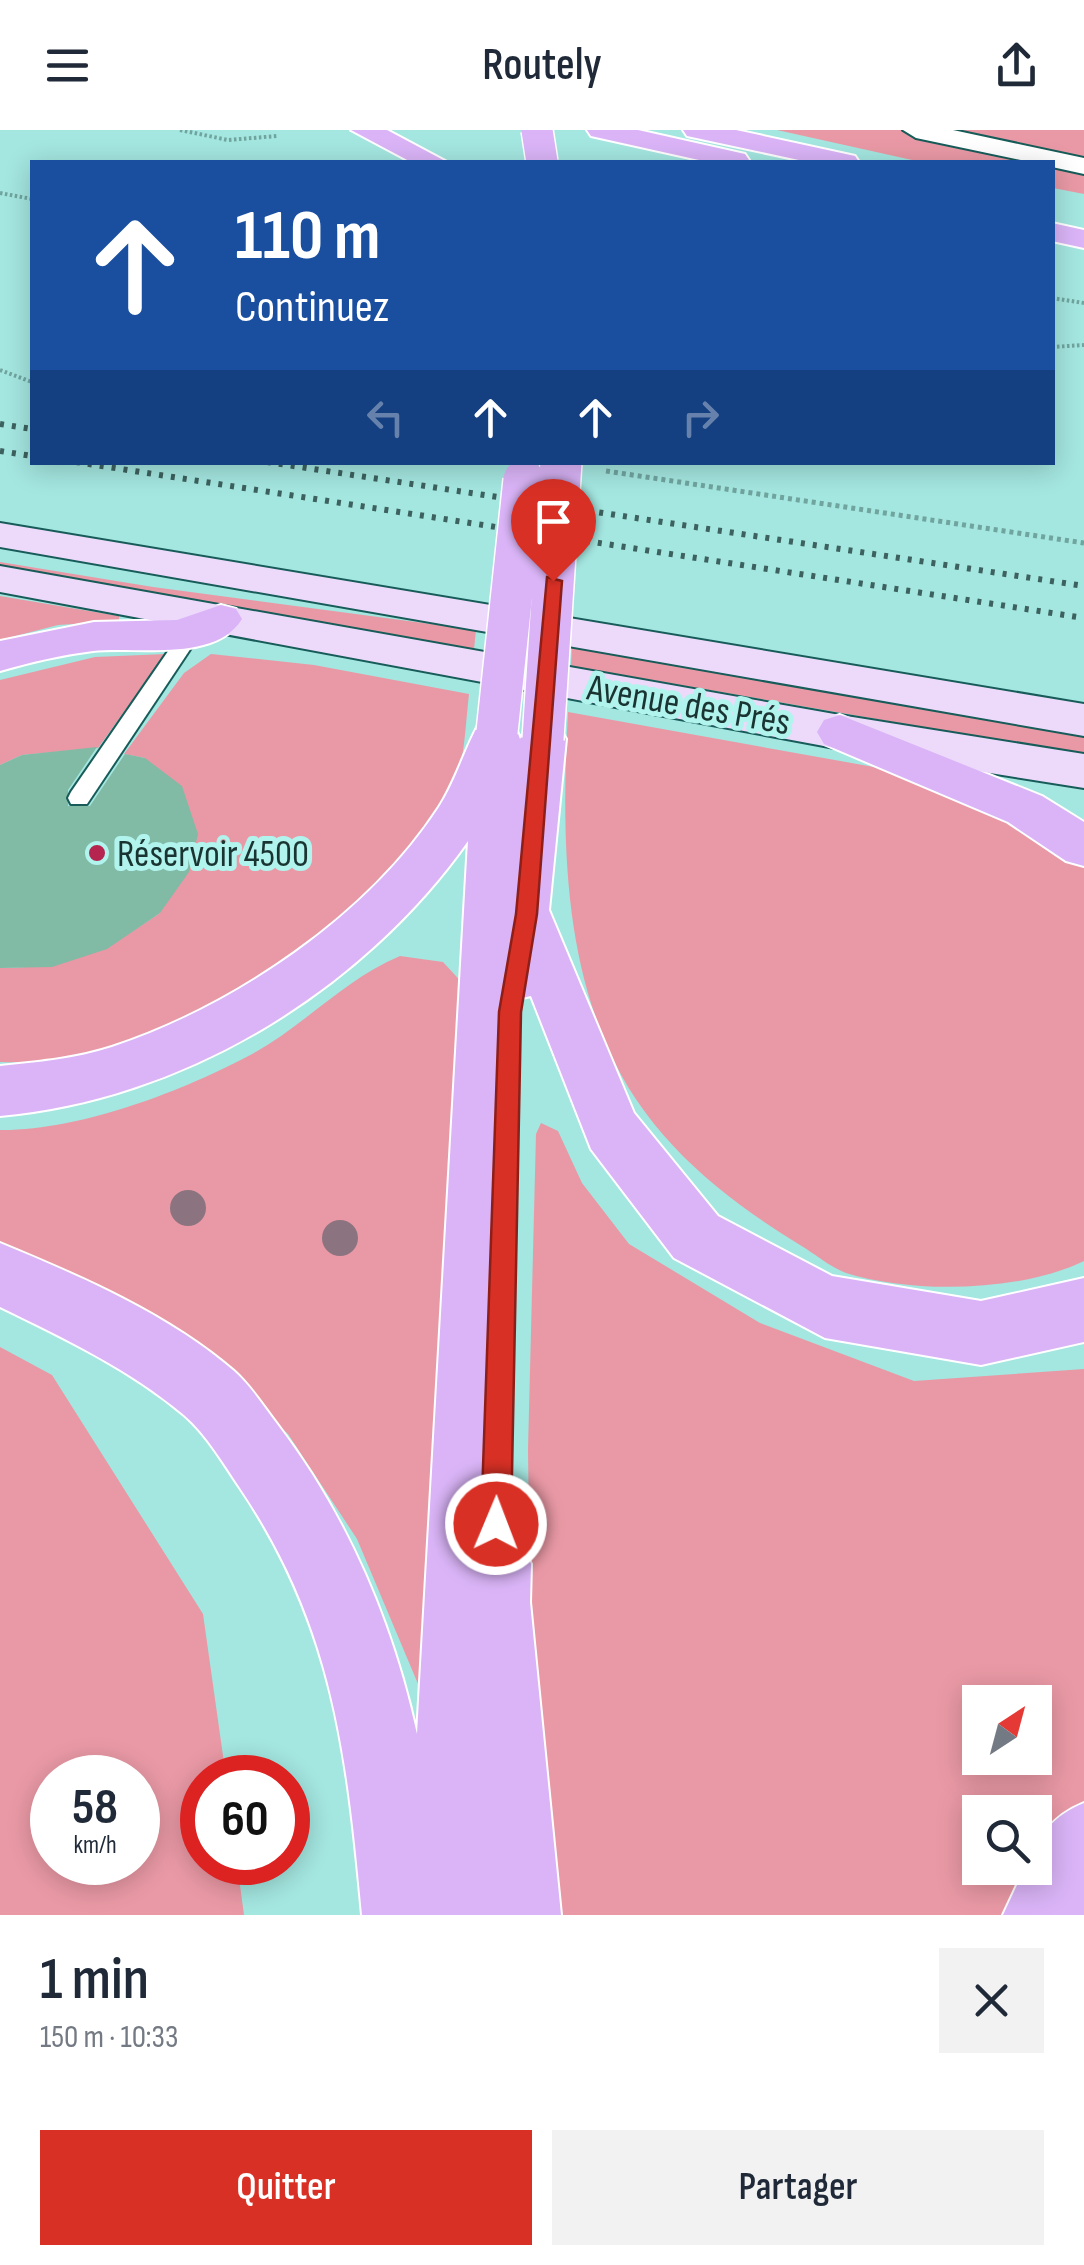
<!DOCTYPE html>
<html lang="fr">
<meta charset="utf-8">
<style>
body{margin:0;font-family:"Sofia Sans Condensed",sans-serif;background:#f2f2f3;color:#1f2937;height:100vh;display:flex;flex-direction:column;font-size:38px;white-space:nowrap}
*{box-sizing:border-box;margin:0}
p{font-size:32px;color:#747a83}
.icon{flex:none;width:55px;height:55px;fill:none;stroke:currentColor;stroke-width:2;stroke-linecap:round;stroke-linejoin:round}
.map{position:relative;height:1785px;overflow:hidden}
.side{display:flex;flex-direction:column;background:#fff;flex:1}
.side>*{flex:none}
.banner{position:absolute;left:30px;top:30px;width:1025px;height:305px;border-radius:0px;box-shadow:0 5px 25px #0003;background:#1a4fa0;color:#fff;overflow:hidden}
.needle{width:65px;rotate:36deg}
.buttons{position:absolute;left:962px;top:1555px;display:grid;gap:20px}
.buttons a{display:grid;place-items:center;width:90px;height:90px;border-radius:0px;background:#fff;box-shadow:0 5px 25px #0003;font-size:50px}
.speed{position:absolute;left:30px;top:1625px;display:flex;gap:20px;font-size:50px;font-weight:700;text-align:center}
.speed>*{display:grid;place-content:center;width:130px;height:130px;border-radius:50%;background:#fff;box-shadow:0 5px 25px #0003;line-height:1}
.speed small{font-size:25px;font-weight:400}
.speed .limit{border:15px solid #d22;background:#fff;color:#111}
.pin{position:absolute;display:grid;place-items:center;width:85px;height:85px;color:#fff;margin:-102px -42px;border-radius:50% 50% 50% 0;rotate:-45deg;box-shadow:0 0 10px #0007}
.pin .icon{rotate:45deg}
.me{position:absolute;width:110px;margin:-55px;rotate:1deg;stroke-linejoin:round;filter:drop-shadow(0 0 8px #0008)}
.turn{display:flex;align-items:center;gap:35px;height:210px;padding:0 40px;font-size:45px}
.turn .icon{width:130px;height:130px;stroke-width:2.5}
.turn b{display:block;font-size:70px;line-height:85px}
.lanes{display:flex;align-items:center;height:95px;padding:0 40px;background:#0003;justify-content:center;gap:50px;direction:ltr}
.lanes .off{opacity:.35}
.round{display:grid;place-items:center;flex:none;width:105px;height:105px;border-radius:0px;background:#f2f2f3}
.headline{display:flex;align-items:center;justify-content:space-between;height:170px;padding:0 40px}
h1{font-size:60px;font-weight:600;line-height:75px}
.button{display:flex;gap:20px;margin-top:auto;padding:20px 40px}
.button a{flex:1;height:115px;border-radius:0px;background:#d93025;color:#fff;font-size:40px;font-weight:600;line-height:115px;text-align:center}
.button a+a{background:#f2f2f3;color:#1f2937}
header{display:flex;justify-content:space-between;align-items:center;height:130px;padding:0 40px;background:#fff;font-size:45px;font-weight:600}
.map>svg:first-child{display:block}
</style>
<header><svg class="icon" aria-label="menu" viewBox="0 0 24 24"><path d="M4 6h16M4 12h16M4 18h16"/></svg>Routely<svg class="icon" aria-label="share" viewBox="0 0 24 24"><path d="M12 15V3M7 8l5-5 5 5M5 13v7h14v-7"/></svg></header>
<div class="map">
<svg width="1084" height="1785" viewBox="0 0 1084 1785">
<rect width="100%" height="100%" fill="#a4e6e0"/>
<g fill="#e999a5" fill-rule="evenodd">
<path d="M777 0H1084V64L1053 58 1052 32H921Z"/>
<path d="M0 432 153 457 476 500 474 519 0 437Z"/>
<path d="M0 466 119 486V491L58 495 0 510Z"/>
<path d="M572 513 1084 603V625L571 536Z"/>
<path d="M166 524 98 618 22 625 0 635V550L95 527Z"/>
<path d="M211 524 314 535 469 564C464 607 465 650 440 688 361 808 145 940 0 932V838C74 837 100 824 160 783L145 628 124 624 184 543Z"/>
<path d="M568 582 896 641 1029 695 1084 734V1131C1020 1162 913 1164 846 1143 830 1137 815 1124 800 1115 720 1066 646 1006 608 918 562 815 562 693 568 582Z"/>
<path d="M400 826 443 832 466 857 437 1599 357 1409 288 1304 185 1210 0 1118V1000C79 1001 184 961 254 923 306 894 345 849 400 826Z"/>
<path d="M541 993 558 1001 582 1053 629 1114 760 1193 914 1251 1084 1239V1680L1024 1785H547L533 1687 528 1320 536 1004ZM980 1572H1035V1628H980ZM980 1682H1035V1738H980Z"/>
<path d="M0 1217 52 1245 203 1484 226 1647 202 1648V1732L237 1733 244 1785H0ZM52 1648H138V1732H52Z"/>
</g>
<path fill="#81baa5" d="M97 617 68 660V676H90L125 624 145 628 182 656 198 704 189 742 160 783 107 819 52 837 0 838V635L22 625Z"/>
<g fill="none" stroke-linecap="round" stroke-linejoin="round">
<defs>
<path id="service" d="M189 499 199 506 87 674H71L68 668 71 662 182 501Z"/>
<path id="minor" d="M903 0H953L1084 28V44L1052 37V32H1030L916 8Z"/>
<g id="secondary">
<path d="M0 393 1084 574V606L0 417Z"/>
<path d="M0 436 840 585 1084 624V658L840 619 0 462Z"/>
</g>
<g id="primary">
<path d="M351 0H387L447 32H411Z"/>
<path d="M587 0H638L745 24 749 30 708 32 591 6Z"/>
<path d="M683 0H736L855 26 859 32H808L687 6Z"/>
<path d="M1052 93 1084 100V118L1052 111Z"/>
<path d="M221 475 236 479 242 489C215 533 136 516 93 521 61 525 31 532 0 541V511L94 492 177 490Z"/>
<path d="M497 585 513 590 520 609 527 597 543 592 559 597 566 609 549 780 634 983 718 1086 832 1146 981 1171 1084 1148V1212L981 1235 825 1208 674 1128 591 1019 531 866 513 870 499 1400 520 1409 531 1434 530 1472 561 1785H362C347 1624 333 1495 240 1358 223 1333 207 1305 184 1285 129 1239 64 1208 0 1177V1113C80 1146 168 1184 234 1241 251 1256 263 1276 277 1294 347 1386 392 1491 417 1604L468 711C362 861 183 970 0 986V936C38 932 75 929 112 917 235 876 368 786 439 677 457 649 465 617 481 590Z"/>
<path d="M840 585 1042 666 1084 692V736L1066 731 1008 692 824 614 817 602 824 590Z"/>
<path d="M1084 1673V1785H1003L1025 1738H1035C1035 1704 1055 1685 1084 1673Z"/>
</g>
</defs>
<use href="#service" stroke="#175c59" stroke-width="4"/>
<use href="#minor" stroke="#175c59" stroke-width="4"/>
<use href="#secondary" stroke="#175c59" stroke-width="4"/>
<use href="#primary" stroke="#fff" stroke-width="4"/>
<g stroke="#70a49f" stroke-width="4" stroke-dasharray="2.5 2.5" stroke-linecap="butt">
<path d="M180 0 228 10 277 6"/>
<path d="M0 63 32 69"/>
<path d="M1052 168 1084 173"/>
<path d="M1052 217 1084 215"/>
<path d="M0 240 32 252"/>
</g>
<path stroke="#70a49f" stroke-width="5" stroke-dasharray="4 4" stroke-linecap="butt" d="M606 341 1084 413"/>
<use href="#service" fill="#fff" fill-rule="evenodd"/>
<use href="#minor" fill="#fff" fill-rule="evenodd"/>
<use href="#secondary" fill="#eddafb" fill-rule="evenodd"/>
<use href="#primary" fill="#dab4f7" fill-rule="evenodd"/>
<g stroke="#3d615e" stroke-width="6" stroke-dasharray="4 8" stroke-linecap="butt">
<path d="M0 294 32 299"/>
<path d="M0 321 32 326"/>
<path d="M76 332 1084 488"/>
<path d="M267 332 1084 456"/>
</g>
<defs>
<path id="primary-bridge-far1" d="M537 0 542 32"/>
<g id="primary-bridge">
<path d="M497 602 524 350"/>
<path d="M543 609 561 332"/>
</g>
</defs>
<use href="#primary-bridge-far1" stroke="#fff" stroke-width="34" stroke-linecap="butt"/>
<use href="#primary-bridge" stroke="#fff" stroke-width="44" stroke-linecap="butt"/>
<use href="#primary-bridge-far1" stroke="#dab4f7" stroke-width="31"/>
<use href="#primary-bridge" stroke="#dab4f7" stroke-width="41"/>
</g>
<g fill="#8b7480">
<circle cx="188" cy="1078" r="18"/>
<circle cx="340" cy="1108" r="18"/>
</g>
<path fill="#d93025" stroke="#8d1f18" stroke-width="2.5" d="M547 447 562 451 537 784 521 882 511 1394 506 1404 496 1409 486 1404 481 1394 499 882 516 784Z"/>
<circle fill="#b52550" stroke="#b1f3ed" stroke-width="4" cx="97" cy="723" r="10"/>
<g text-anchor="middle" stroke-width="10" stroke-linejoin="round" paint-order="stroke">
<g font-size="38" fill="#1a3432" stroke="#b1f3ed">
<text transform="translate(689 574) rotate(10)" y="13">Avenue des Prés</text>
</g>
<g font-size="38" fill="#1a3432" stroke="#b1f3ed" text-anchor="start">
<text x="117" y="736">Réservoir 4500</text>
</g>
</g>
</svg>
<div class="buttons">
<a><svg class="needle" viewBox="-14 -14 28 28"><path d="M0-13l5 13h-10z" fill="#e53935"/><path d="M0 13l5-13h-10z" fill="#747a83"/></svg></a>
<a><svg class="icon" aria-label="search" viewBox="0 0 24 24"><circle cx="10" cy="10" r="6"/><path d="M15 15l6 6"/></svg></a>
</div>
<div class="speed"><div>58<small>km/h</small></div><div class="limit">60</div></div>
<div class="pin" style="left:553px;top:451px;background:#d93025"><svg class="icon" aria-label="arrive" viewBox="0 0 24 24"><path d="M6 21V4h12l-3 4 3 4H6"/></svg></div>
<svg class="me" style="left:496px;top:1394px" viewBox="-20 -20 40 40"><circle r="17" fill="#d93025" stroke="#fff" stroke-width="3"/><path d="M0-11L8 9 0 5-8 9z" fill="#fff"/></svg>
<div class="banner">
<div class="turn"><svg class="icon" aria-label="ahead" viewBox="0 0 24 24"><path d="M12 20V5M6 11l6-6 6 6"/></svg><div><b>110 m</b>Continuez</div></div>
<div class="lanes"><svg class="icon off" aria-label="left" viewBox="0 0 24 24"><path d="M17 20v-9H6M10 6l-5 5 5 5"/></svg><svg class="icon" aria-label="ahead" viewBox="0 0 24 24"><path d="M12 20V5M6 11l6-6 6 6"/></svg><svg class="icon" aria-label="ahead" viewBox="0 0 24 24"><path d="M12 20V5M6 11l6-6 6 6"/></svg><svg class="icon off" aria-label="right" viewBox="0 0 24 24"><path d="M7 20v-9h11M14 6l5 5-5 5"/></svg></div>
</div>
</div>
<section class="side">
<div class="headline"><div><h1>1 min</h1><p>150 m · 10:33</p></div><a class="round"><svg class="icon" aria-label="close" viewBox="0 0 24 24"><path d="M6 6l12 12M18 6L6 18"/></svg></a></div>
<div class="button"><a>Quitter</a><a>Partager</a></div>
</section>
